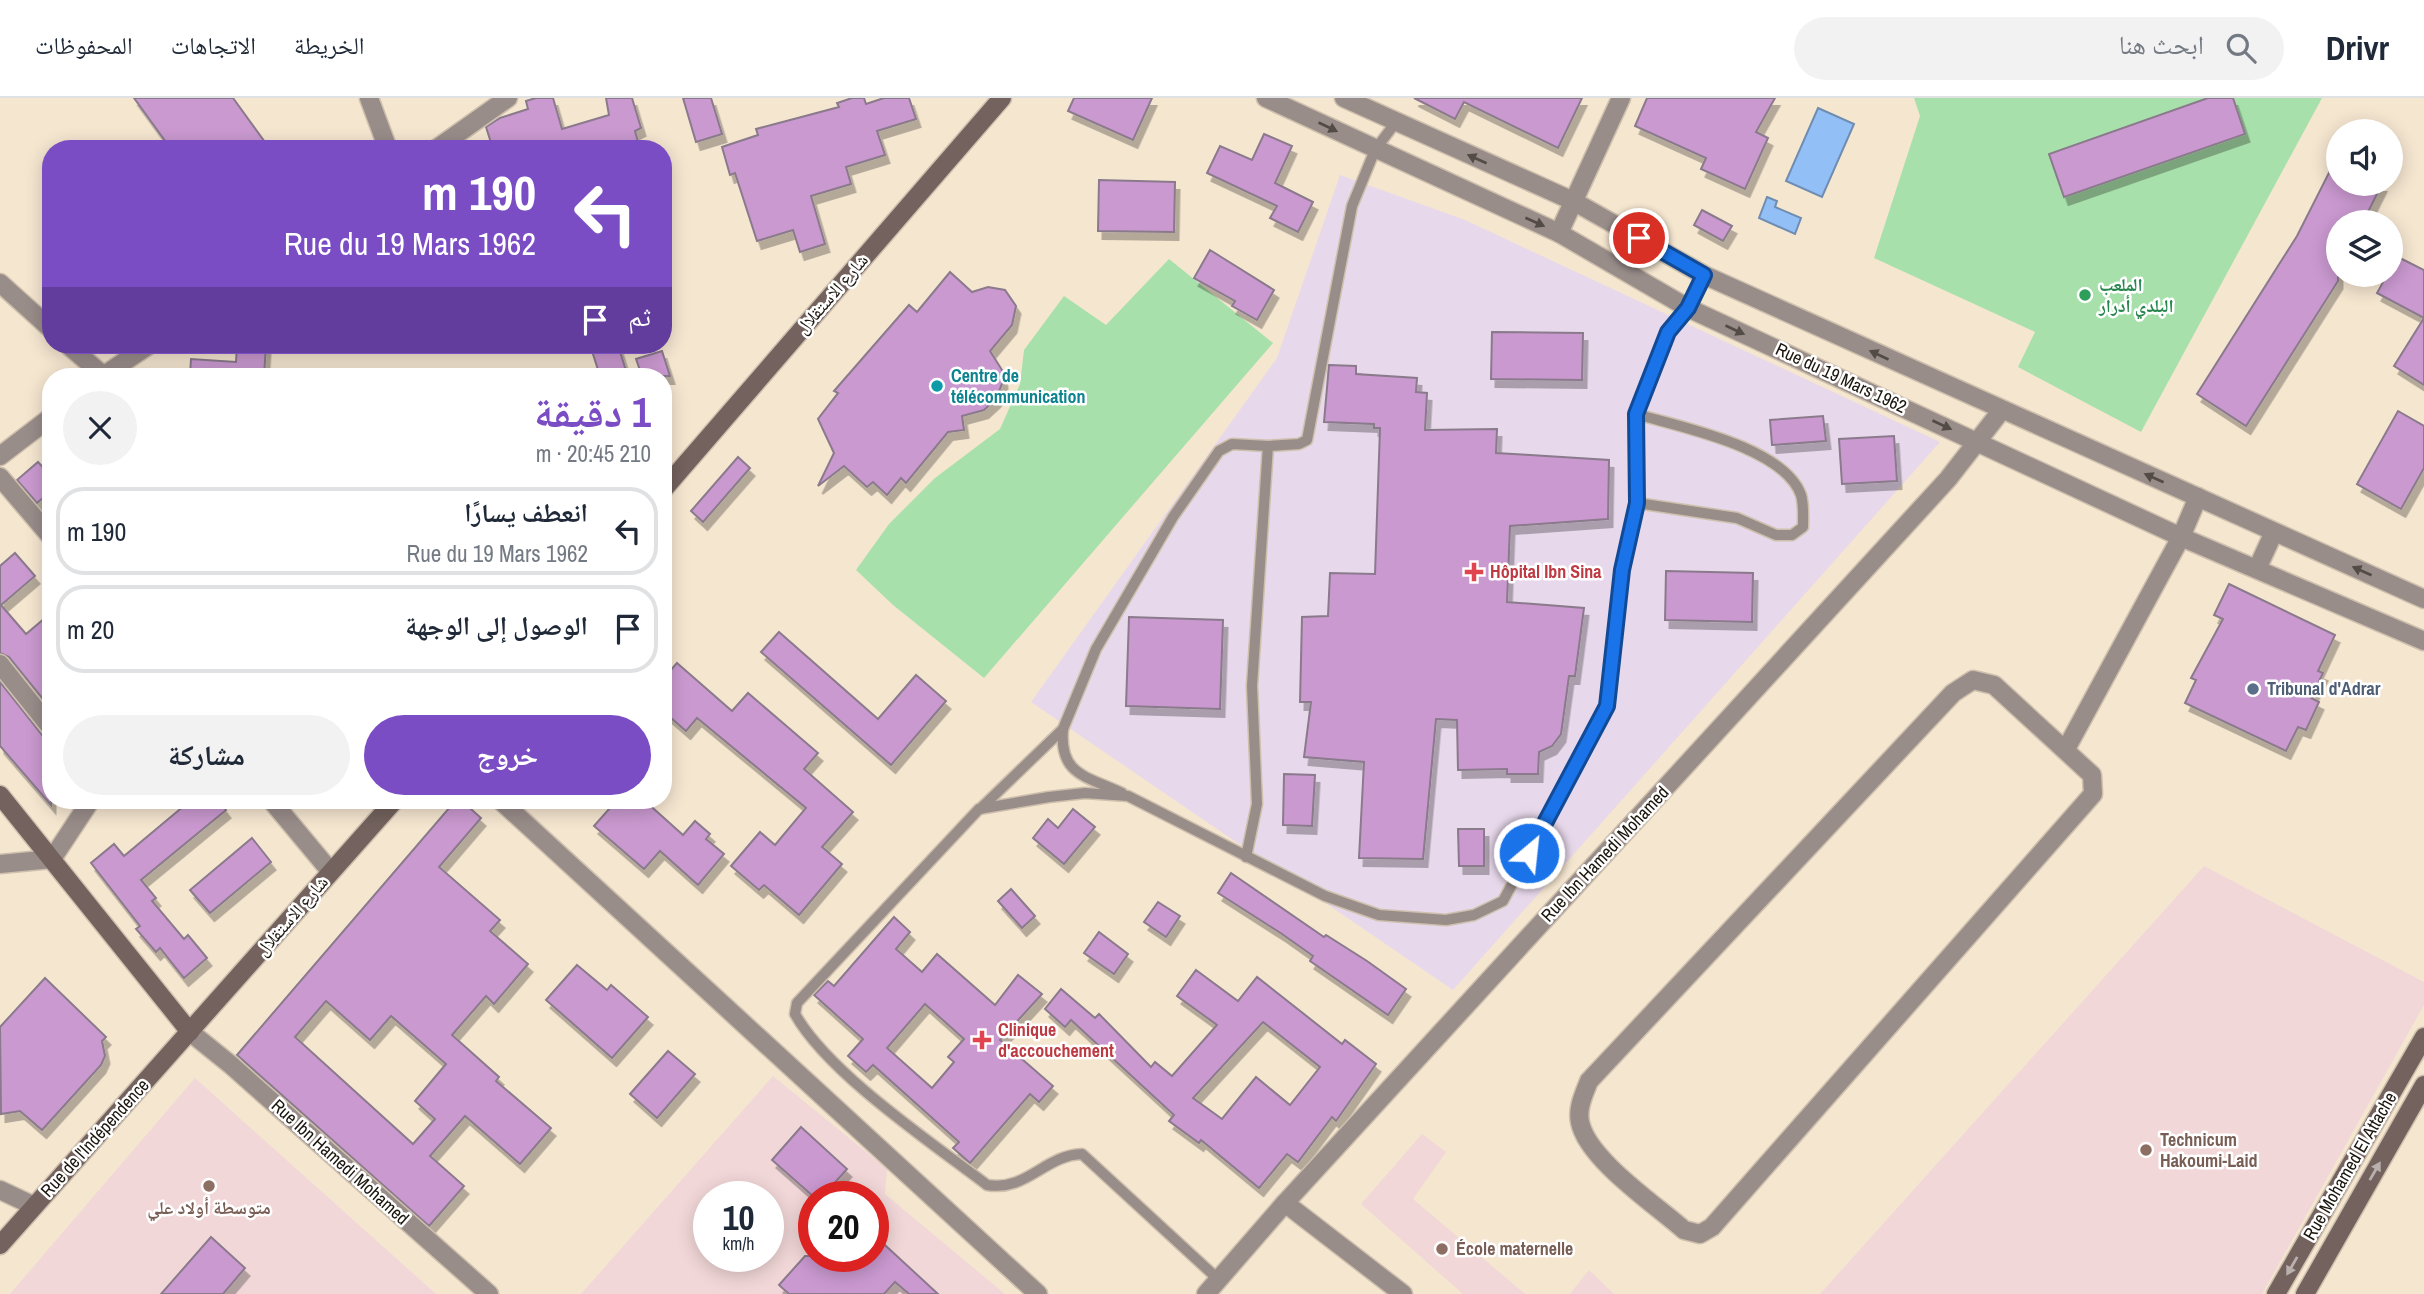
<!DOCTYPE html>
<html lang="ar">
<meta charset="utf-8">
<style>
body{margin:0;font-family:"Archivo Narrow","Noto Naskh Arabic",sans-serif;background:#f2f2f3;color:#1f2937;direction:rtl;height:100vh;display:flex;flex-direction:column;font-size:26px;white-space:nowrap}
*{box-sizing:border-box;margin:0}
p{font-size:23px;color:#747a83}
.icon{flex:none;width:38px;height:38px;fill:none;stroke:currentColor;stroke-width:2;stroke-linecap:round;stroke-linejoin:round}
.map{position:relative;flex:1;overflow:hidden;direction:ltr}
.panel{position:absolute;left:42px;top:270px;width:630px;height:441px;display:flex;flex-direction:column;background:#fff;border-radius:28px;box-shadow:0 4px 18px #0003;direction:rtl}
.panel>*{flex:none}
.banner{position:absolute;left:42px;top:42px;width:630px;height:214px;border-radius:28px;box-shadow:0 4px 18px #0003;direction:rtl;background:#7b4dc5;color:#fff;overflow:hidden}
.buttons{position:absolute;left:2326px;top:21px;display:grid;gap:14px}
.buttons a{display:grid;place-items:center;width:77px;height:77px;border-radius:50%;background:#fff;box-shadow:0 4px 18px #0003;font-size:35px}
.speed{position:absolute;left:693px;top:1083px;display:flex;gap:14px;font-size:35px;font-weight:700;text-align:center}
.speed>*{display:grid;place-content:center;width:91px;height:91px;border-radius:50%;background:#fff;box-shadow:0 4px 18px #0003;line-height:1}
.speed small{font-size:18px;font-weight:400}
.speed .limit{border:10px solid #d22;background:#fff;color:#111}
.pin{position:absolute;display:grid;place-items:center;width:60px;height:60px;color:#fff;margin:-30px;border:4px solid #fff;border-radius:50%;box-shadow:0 2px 7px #0007}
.me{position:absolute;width:77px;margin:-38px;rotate:28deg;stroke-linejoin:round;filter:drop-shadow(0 0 5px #0008)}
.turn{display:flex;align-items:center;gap:24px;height:147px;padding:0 21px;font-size:32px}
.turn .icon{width:91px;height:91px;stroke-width:2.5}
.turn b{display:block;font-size:49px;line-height:60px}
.then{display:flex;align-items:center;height:66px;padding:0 21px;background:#0003;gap:14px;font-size:26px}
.round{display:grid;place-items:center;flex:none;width:74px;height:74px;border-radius:37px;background:#f2f2f3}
.headline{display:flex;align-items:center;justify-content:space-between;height:119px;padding:0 21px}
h1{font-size:42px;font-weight:700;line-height:52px;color:#7b4dc5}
.primary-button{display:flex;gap:14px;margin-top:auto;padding:14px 21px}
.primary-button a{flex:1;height:80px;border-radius:42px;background:#7b4dc5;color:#fff;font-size:28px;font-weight:700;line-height:80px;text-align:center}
.primary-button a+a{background:#f2f2f3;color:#1f2937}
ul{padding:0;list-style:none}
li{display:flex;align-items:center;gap:21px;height:88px;margin:0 14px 10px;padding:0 7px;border:4px solid #e0e1e3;border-radius:28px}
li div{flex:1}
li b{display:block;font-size:26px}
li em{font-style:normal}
header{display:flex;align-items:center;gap:42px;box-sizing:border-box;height:98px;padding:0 35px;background:#fff;border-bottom:2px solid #e0e1e3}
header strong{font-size:33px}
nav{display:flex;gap:38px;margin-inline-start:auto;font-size:24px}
.search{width:490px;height:63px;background:#f2f2f3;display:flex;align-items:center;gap:18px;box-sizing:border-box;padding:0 24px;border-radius:38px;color:#747a83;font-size:26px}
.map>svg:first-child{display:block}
</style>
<header>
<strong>Drivr</strong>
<div class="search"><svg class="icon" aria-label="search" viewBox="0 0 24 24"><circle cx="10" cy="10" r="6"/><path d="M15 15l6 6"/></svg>ابحث هنا</div>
<nav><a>الخريطة</a><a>الاتجاهات</a><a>المحفوظات</a></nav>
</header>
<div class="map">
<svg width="2424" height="1196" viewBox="0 0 2424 1196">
<defs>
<filter id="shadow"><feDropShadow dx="4.5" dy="8" stdDeviation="0" flood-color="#0004"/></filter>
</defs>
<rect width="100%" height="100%" fill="#f5e6d0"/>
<g fill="#f2d7d8" fill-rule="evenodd">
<path d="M2204 768 2424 884V907L2262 1196H1820Z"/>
<path d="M773 978 887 1071 885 1096 1005 1196H581ZM709 1099H768V1158H709ZM814 1099H873V1158H814Z"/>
<path d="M195 980 436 1196H10Z"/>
<path d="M1422 1036 1446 1054 1413 1101 1525 1196H1463L1361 1106Z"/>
<path d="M1589 1172 1614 1196H1570Z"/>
</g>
<path fill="#e8d8eb" d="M1340 77 1465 122 1940 344 1453 892 1031 604 1277 260Z"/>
<g fill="#a8e0ab">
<path d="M1914 0H2322L2141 334 2018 269 2035 234 1874 160 1920 18Z"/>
<path d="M1169 161 1273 245 984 580 893 507 856 472 889 426 935 380 1000 331 1020 286 1024 252 1064 198 1106 227Z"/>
</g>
<g fill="#93bff7" stroke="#6f8cb1" stroke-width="2">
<path d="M1818 10 1854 26 1822 99 1786 83Z"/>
<path d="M1767 99 1777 103 1775 109 1801 120 1795 136 1759 120Z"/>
</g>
<g fill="#ca99d0" stroke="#8a7a8c" stroke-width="2" fill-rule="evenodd" filter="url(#shadow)">
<path d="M134 0H233L270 51H171Z"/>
<path d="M536 0H553L562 31 609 17 606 0H632L641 30 635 33 640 51H493L486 29 500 20 528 11 526 3Z"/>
<path d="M683 0H711L722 36 696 44Z"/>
<path d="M852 0H864L866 6 884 0H909L916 21 877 33 885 57 846 69 851 86 811 98 825 146 800 154 793 132 757 143 735 75 730 77 722 49 758 37 756 31 839 9 837 5Z"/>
<path d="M1074 0H1152L1133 42 1068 13Z"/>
<path d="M1414 0H1582L1558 50 1464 4 1455 21Z"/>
<path d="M1647 0H1775L1756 34 1768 40 1745 91 1701 71 1706 60 1635 28Z"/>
<path d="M2208 0H2233L2245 36 2064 99 2049 56Z"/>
<path d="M1264 36 1292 48 1275 85 1313 104 1298 134 1270 120 1277 108 1207 75 1220 48 1252 62Z"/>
<path d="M2338 57V86H2382L2363 124H2338V183L2246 328 2197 296 2297 138Z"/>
<path d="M1099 82 1175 84 1174 134 1098 133Z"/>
<path d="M1702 112 1732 128 1723 143 1694 127Z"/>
<path d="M1210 152 1274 192 1257 222 1232 208 1235 203 1194 180Z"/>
<path d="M2396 158 2424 172V287L2394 268 2424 220 2377 195 2387 177H2390Z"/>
<path d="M950 174 972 194 988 189 1005 192 1016 208 1012 227 990 253 1002 272 1003 283 996 301 984 312 962 318 964 332 948 334 906 385 901 380 887 397 873 384 867 389 844 368 818 388 834 355 818 321 838 295 834 293 909 207 917 214Z"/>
<path d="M1492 234 1583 235 1582 282 1491 281Z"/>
<path d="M237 247H266L264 278H190L191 261 236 264Z"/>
<path d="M612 247H618L626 273 600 278 592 253Z"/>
<path d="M662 253 670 278H642L636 261Z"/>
<path d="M1329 267 1356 268V276L1417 280 1416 294 1427 295 1425 332 1497 331 1496 355 1609 362 1608 421 1510 428 1507 504 1584 510 1575 578H1569L1561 636 1552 648 1539 654 1538 676H1507V671L1458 672 1457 622 1436 621 1423 761 1359 760 1364 664 1304 659 1311 604H1300L1302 519 1328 518 1330 475 1375 476 1380 330H1374V326L1324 324Z"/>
<path d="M2398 313 2424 328V370L2401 411 2357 386Z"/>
<path d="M1823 318 1826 343 1772 347 1770 322Z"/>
<path d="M1894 338 1897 383 1842 386 1839 341Z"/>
<path d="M738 359 750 370 703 424 691 413Z"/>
<path d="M38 364 51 378V393L37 405 17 382Z"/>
<path d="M15 455 35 478 1 507 26 536 51 515V611L9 559 0 555V468Z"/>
<path d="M1666 473 1753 475 1752 524 1665 522Z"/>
<path d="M2229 486 2335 537 2318 573 2323 575 2311 600 2319 604 2306 632 2298 629 2286 653 2185 605 2196 582 2191 580 2223 521 2214 517Z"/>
<path d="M1129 519 1223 522 1220 611 1126 608Z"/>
<path d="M779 534 878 621 916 577 946 603 891 667 761 554Z"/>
<path d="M677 565 732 613 748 595 818 655 804 671 853 714 822 749 842 766 799 817 764 787 759 792 731 768 760 734 775 747 806 710 697 620 686 633 663 613V581Z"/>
<path d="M0 584 42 637 51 641V707L0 648Z"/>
<path d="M1284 676 1315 677 1312 728 1283 727Z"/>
<path d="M191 702H218L226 712 141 782 156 800 152 803 184 841 188 837 207 860 184 880 160 850 156 854 136 831 140 828 91 765 114 746 124 758Z"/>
<path d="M456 702H461L481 720 439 769 500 822 490 833 528 866 494 906 486 898 452 937 499 979 496 983 551 1030 520 1066 465 1018 430 1058 464 1088 429 1128 237 957ZM326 903 370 942 391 918 446 966 415 1003 435 1021 413 1046 295 939Z"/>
<path d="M617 702H631L639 709 645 703 683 737 695 723 710 736 706 741 724 756 698 787 660 753 644 771 594 728Z"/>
<path d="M1073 711 1095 729 1064 766 1033 740 1048 721 1058 730Z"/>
<path d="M1458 731H1484V768H1459Z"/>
<path d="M252 740 271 764 210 815 190 792Z"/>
<path d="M1231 775 1324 839 1326 837 1367 863 1406 891 1388 917 1310 863 1313 858 1282 836 1218 795Z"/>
<path d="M1011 791 1035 818 1022 830 998 803Z"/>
<path d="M1158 804 1180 818 1166 839 1144 824Z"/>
<path d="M894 819 910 834 896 851 922 874 937 856 995 907 1018 877 1042 896 1000 942 1053 988 1039 1004 1030 996 970 1065 953 1050 959 1044 873 967 866 974 848 958 863 941 814 897 828 883 834 888ZM925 906 964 941 948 959 954 964 932 990 887 950Z"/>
<path d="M1099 834 1128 856 1114 876 1084 855Z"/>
<path d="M577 867 607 892 611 887 648 919 612 960 546 902Z"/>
<path d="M1196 872 1238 903 1257 879 1342 946 1345 942 1376 966 1336 1023 1332 1019 1298 1064 1287 1056 1259 1090 1201 1042 1199 1045 1169 1023 1174 1017 1071 922 1065 929 1045 911 1061 891 1095 920 1099 916 1151 969 1155 964 1172 978 1217 927 1177 898ZM1263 924 1320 969 1290 1007 1256 979 1222 1021 1193 1000Z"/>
<path d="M45 880 106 939 102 943 105 958 101 967 42 1032 20 1013 1 1016 0 929Z"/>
<path d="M668 953 695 976 657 1020 630 996Z"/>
<path d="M801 1029 847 1071 822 1099H814L772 1062Z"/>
<path d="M873 1136 938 1196H909L895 1184 884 1196H789L779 1187 805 1158H873Z"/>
<path d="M211 1139 245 1170 223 1196H161Z"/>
</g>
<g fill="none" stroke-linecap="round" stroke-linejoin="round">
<defs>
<g id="lane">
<path d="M1636 316C1680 329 1784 349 1801 397 1804 407 1803 419 1803 429L1792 437H1776L1737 420 1637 405"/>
<path d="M1063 631C1059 677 1086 678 1122 695"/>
<path d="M980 711 1063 631 1096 551 1173 419 1219 353 1232 346 1268 348 1299 346 1307 342 1352 108 1375 52 1396 24"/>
<path d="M1246 759 1257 706 1252 588 1268 348"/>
<path d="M1219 1182 1082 1056C1045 1057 1026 1094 987 1087 932 1045 828 975 795 916L797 905 979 711 1049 699 1085 695 1128 698 1325 798 1379 817 1446 822 1474 817 1503 803 1607 609 1623 472 1637 405 1636 316 1668 234 1688 210 1704 177"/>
</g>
<g id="street">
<path d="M369 0 388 51"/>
<path d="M1266 0 1559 135 1688 210 2181 439 2424 543"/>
<path d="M1344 0 1573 103 1704 177 2424 501"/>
<path d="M436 51 508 0"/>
<path d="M1559 135 1621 0"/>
<path d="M0 185 51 231"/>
<path d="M68 247 104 278"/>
<path d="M103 278 149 247"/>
<path d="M0 358 51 319"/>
<path d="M0 379 51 439"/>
<path d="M2257 471 2274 434"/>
<path d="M0 566 51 630"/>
<path d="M1973 582 1994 587 2092 677 2093 696 1712 1129 1700 1136 1684 1132C1656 1107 1587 1061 1580 1024 1577 1010 1584 996 1589 983L1953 595Z"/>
<path d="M2066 651 2181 439 2198 399"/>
<path d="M271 702 331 774"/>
<path d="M500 702 1038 1196"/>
<path d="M0 766 52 761 91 702"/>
<path d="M190 934 231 967 489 1196"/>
<path d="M0 1092 34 1108"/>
<path d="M1285 1105 1403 1196"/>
<path d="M1206 1196 1285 1105 1948 381 2001 313"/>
</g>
<g id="secondary">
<path d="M663 392 1002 0"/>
<path d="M0 697 190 934"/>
<path d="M0 1147 395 702"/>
<path d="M2276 1196 2424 939"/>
<path d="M2305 1196 2424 987"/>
</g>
</defs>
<use href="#lane" stroke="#cec0ad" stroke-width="13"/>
<use href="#street" stroke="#cec0ad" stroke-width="21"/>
<use href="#secondary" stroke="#cec0ad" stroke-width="21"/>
<use href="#lane" stroke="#998d8a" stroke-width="10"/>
<use href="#street" stroke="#998d8a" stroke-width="18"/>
<use href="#secondary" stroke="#73625e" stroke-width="18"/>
</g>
<defs><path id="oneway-solid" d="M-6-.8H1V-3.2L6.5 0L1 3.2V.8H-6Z" transform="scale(1.75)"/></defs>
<g fill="#534b45">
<use href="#oneway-solid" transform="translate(1328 29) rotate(26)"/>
<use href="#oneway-solid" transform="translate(1477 61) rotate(-156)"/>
<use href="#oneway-solid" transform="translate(1535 124) rotate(24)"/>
<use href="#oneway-solid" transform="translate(1735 232) rotate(25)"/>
<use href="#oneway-solid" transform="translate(1879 257) rotate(-155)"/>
<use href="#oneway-solid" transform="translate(1942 327) rotate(25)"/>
<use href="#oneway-solid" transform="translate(2154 380) rotate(-156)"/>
<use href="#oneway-solid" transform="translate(2362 473) rotate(-156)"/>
</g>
<g fill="#b9b0ae">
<use href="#oneway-solid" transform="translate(2375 1073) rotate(-60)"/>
<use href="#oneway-solid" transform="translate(2292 1168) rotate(120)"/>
</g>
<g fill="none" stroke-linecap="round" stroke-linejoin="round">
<defs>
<path id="route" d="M1529 755 1607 608 1622 472 1637 405 1636 316 1668 234 1688 210 1704 177 1639 140"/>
</defs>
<use href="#route" stroke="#114b97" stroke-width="18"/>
<use href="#route" stroke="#1a73e8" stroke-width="12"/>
</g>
<circle fill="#2e9e5b" stroke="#fff" stroke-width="2.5" cx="2085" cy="197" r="7"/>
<circle fill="#0f9aa8" stroke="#fff" stroke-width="2.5" cx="937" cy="288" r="7"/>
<g fill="#e0444e" stroke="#fff" stroke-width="2.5">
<path d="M1470.5 463.5h7v7h7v7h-7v7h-7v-7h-7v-7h7z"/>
<path d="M978.5 931.5h7v7h7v7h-7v7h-7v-7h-7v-7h7z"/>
</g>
<circle fill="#5c6f8a" stroke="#fff" stroke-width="2.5" cx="2253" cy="591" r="7"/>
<g fill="#8d6e63" stroke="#fff" stroke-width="2.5">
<circle cx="2146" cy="1052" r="7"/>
<circle cx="209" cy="1088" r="7"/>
<circle cx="1442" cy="1151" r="7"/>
</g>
<g text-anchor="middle" stroke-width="5" stroke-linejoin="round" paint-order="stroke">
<g font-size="18" font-weight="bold" fill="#27864d" stroke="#fff" text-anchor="start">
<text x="2099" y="193">الملعب<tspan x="2099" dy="21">البلدي أدرار</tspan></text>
</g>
<g font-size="18" fill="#1a150d" stroke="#fff">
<text transform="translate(832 196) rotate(-49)" y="6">شارع الاستقلال</text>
<text transform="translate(1841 280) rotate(25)" y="6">Rue du 19 Mars 1962</text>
<text transform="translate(1605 756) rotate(-47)" y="6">Rue Ibn Hamedi Mohamed</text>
<text transform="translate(292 818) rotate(-49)" y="6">شارع الاستقلال</text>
<text transform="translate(95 1040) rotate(-48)" y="6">Rue de l'Indépendence</text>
<text transform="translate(340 1064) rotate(42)" y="6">Rue Ibn Hamedi Mohamed</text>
<text transform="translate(2350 1068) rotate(-60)" y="6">Rue Mohamed El Attache</text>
</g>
<g font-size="18" font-weight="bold" fill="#0d838f" stroke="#fff" text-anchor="start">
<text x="951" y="284">Centre de<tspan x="951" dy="21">télécommunication</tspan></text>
</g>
<g font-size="18" font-weight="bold" fill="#be3a42" stroke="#fff" text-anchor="start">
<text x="1490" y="480">Hôpital Ibn Sina</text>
<text x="998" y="938">Clinique<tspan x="998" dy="21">d'accouchement</tspan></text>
</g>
<g font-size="18" font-weight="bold" fill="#4e5e75" stroke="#fff" text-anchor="start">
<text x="2267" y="597">Tribunal d'Adrar</text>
</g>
<g font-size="18" font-weight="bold" fill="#785e54" stroke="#fff" text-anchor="start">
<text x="2160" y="1048">Technicum<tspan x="2160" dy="21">Hakoumi-Laid</tspan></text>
<text x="209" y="1116" text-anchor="middle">متوسطة أولاد علي</text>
<text x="1456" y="1157">École maternelle</text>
</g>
</g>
</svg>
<div class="buttons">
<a><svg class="icon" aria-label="sound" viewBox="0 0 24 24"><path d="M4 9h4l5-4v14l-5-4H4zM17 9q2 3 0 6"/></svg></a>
<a><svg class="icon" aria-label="layers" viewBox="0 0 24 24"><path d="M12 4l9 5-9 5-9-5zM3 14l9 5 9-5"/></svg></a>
</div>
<div class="speed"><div>10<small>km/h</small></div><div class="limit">20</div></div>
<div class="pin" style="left:1639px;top:140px;background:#d93025"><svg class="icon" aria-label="arrive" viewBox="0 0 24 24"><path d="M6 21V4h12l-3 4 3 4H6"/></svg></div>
<svg class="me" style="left:1529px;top:755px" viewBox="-20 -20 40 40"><circle r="17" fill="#1a73e8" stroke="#fff" stroke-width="3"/><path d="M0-11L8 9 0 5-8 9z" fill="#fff"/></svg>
<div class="banner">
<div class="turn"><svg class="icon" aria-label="left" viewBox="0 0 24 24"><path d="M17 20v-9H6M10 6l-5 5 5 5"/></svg><div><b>190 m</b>Rue du 19 Mars 1962</div></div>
<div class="then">ثم<svg class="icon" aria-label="arrive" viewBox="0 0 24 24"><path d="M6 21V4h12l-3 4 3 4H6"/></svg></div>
</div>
<section class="panel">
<div class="headline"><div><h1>1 دقيقة</h1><p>210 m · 20:45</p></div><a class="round"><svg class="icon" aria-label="close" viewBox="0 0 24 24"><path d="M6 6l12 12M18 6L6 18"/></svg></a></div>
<ul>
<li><svg class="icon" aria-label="left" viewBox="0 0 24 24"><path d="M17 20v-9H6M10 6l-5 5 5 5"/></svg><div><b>انعطف يسارًا</b><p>Rue du 19 Mars 1962</p></div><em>190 m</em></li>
<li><svg class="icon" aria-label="arrive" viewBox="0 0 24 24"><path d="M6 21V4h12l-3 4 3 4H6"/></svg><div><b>الوصول إلى الوجهة</b></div><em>20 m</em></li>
</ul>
<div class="primary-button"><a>خروج</a><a>مشاركة</a></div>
</section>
</div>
